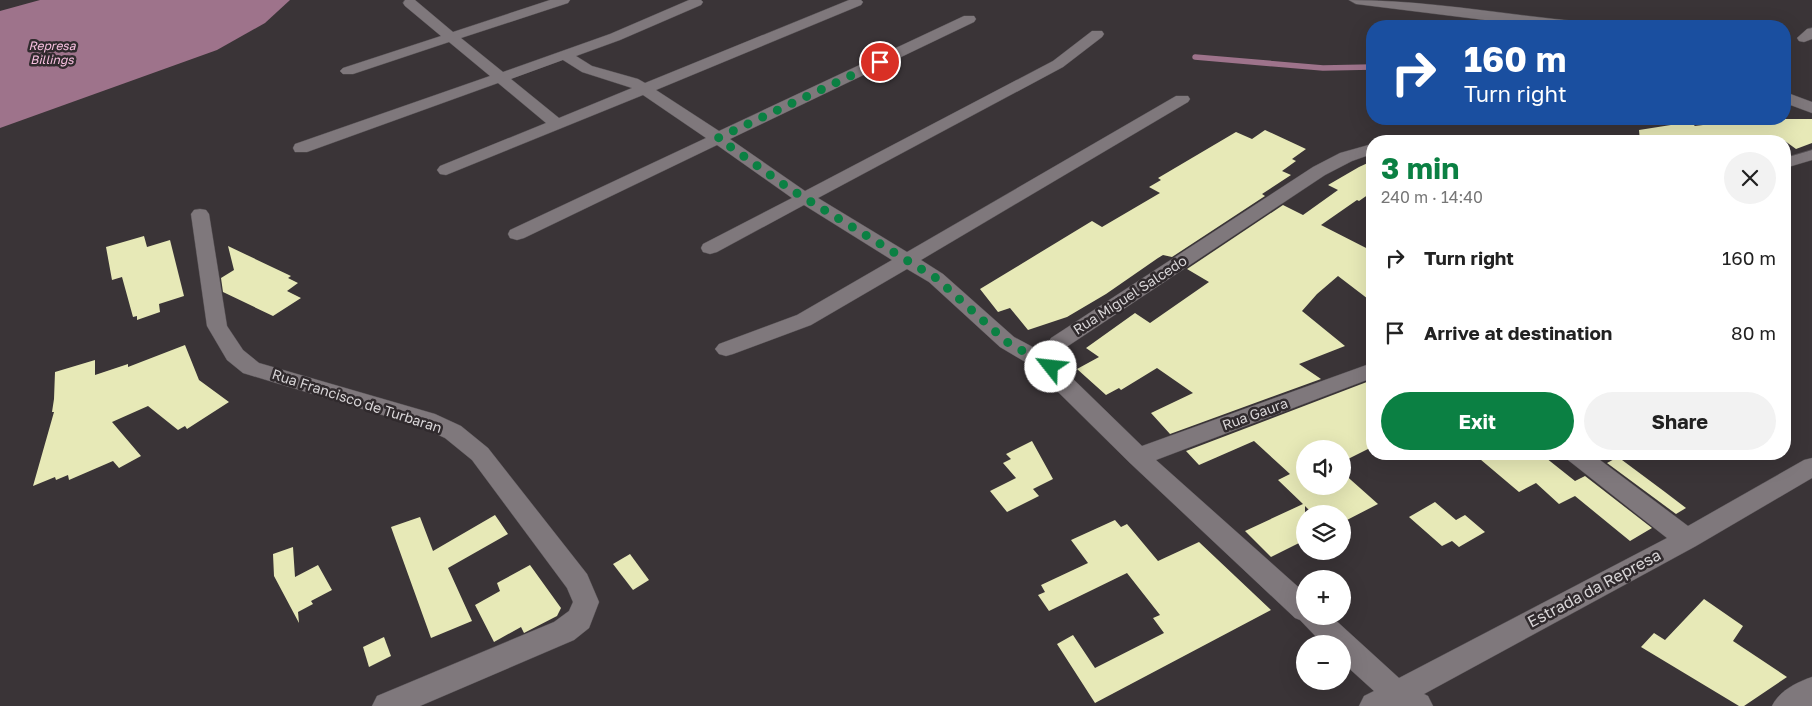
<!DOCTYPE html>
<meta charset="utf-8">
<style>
body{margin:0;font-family:"Golos Text",sans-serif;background:#f2f2f2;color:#222;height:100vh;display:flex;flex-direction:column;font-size:19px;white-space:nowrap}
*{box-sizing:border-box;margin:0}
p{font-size:16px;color:#767676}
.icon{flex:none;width:28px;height:28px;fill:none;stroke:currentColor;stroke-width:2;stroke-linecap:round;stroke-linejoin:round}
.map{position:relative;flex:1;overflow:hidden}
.side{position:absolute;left:1366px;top:135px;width:425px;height:325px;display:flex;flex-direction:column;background:#fff;border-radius:20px;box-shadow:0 5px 20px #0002}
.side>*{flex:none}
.guide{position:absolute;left:1366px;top:20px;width:425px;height:105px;border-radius:20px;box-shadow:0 5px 20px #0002;background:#1a4fa0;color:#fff;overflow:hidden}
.fabs{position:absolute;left:1296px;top:440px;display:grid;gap:10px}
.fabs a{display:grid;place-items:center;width:55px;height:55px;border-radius:50%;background:#fff;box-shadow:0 5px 20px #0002;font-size:25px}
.pin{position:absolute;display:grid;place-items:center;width:42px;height:42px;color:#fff;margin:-21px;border:2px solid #fff;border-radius:50%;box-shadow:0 1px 5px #0007}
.me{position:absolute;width:55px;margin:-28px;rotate:299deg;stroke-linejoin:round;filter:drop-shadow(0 0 4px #0008)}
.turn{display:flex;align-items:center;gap:18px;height:105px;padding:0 15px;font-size:22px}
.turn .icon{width:65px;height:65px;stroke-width:2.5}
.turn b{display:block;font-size:35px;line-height:42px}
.round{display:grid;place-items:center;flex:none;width:52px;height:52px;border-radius:26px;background:#f2f2f2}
.summary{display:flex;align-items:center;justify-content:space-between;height:85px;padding:0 15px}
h1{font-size:30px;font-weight:700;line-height:38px;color:#0b8043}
.primary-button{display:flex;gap:10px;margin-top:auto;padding:10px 15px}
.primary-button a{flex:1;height:58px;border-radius:30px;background:#0b8043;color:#fff;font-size:20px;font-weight:700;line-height:58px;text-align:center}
.primary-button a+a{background:#f2f2f2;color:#222}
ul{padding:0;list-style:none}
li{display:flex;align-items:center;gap:15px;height:75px;padding:0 15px}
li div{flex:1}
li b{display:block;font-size:19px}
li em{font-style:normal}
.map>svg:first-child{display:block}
</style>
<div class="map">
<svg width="1812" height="706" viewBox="0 0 1812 706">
<rect width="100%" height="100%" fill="#3a3437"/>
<path fill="#9e738b" d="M40 0H290L265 23 217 50 0 128V11Z"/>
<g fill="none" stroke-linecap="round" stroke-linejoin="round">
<path stroke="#9e738b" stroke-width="5.5" d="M1195 57 1323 68 1372 67"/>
</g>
<g fill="#e7e9b7">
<path d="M1751 119H1812V143L1796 149 1785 141H1640L1639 130 1690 122 1695 126Z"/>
<path d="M1265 130 1306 149 1292 159 1296 161 1282 171 1291 175 1262 194 1265 196 1172 257 1163 255 1158 258 1106 294 1067 317 1028 330 1010 308 998 312 980 289 1092 221 1102 227 1160 193 1149 187 1161 180 1158 178 1236 132 1252 139Z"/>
<path d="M1372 161V192L1359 201 1357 200 1321 225 1372 251V302L1338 276 1317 294 1302 311 1345 346 1299 364 1321 379 1170 434 1151 413 1193 393 1157 368 1121 390 1119 388 1106 395 1077 369 1099 357 1086 348 1135 313 1150 323 1209 282 1187 269 1283 205 1303 215 1338 190 1328 185 1359 167Z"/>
<path d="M144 236 147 247 170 240 184 296 159 304 160 312 137 320V316L133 317 122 277 112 280 106 247Z"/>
<path d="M228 246 291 276 288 278 298 283 287 291 301 298 273 316 223 292 221 278 234 270Z"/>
<path d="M185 345 199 380 229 402 187 429 185 426 178 430 148 406 112 422 141 456 119 468 113 461 69 480 68 475 56 480 55 477 33 486 54 412H52L54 399 55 372 95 360V375L128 364V367Z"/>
<path d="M1372 380V434L1367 436 1372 442V447L1342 462V449H1305V486H1342V472L1378 504 1345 521 1342 514H1313L1305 506V540L1271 557 1245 531 1303 504 1278 480 1290 474 1254 441 1199 465 1186 451Z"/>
<path d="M1032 441 1053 479 1033 489 1039 496 1007 512 990 491 1016 478 1003 463 1011 459 1006 454Z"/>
<path d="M1474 454H1541L1575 481 1585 476 1652 528 1630 541 1575 496 1559 504 1536 483 1519 492Z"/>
<path d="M1618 457 1665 492 1686 508 1676 514 1607 463Z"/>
<path d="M1435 502 1456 520 1465 515 1485 532 1459 547 1452 541 1442 546 1409 517Z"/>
<path d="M495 515 508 534 448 568 472 621 431 638 391 527 420 517 433 551Z"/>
<path d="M1115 520 1121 527 1127 524 1158 561 1199 542 1271 610 1095 703 1057 644 1073 635 1095 668 1164 633 1153 618 1160 615 1127 573 1049 611 1038 595 1045 592 1041 585 1088 563 1071 540Z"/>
<path d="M293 547 295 577 318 565 332 590 311 601 313 604 298 612 299 623 274 576 273 554Z"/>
<path d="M630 554 649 580 633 590 613 564Z"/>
<path d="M530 565 561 608 557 616 524 633 521 627 494 642 475 605 500 591 497 583Z"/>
<path d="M1704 599 1743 626 1733 641 1787 677 1744 706H1739L1641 647 1654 633 1665 640Z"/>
<path d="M384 637 391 656 369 667 363 647Z"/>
</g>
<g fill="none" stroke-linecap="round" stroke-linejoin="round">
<defs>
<g id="minor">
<path d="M405 0H415L453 32 550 0H570L568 3 461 38 503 72 610 34 689 0H701L703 2 701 5 620 40 576 56 592 66 638 79 645 83 849 0H861L863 2 861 5 656 90 719 131 964 16H974L976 19 974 22 730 139 805 191 1053 61 1092 31H1102L1104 34 1102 37 1063 67 818 198 907 252 1176 96H1188L1190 99 1188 102 921 260 943 274 1014 337 1042 352 1051 338 1313 167 1340 153 1372 144V154L1352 161 1325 175 1065 348 1061 362 1069 375 1142 446 1372 363V378L1156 460 1305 593V616H1331L1399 678 1667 538 1568 460 1564 454H1592L1688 526 1804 460 1812 458V478L1696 546 1424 694 1428 696 1433 706H1359L1364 696 1374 691 1342 662V644H1323L1300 620 1295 618 1130 463 1053 387 1044 373 1000 347 929 282 907 269 811 325 733 354 726 356 719 354 715 349 719 344 797 315 892 260 804 205 717 252 710 254 703 252 701 248 703 244 792 198 717 145 524 238 517 240 510 238 508 234 510 230 706 138 643 95 446 175 440 174 437 170 440 166 546 123 498 83 307 152H295L293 148 295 144 490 76 449 42 353 74H343L340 71 343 68 441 36 405 6 403 3ZM563 60 582 72 632 88 559 118 511 79Z"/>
<path d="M1349 0C1428 0 1506 15 1584 22L1591 26H1540L1517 24 1356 4Z"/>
<path d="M1812 28V39L1804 42 1799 41 1797 38 1807 29Z"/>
<path d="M1785 92 1812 102V113L1785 103Z"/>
<path d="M1812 150V160L1785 168V158Z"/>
<path d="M200 209 206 210 209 214 227 326 243 350 259 363 435 414 461 426 488 448 587 574 599 602 589 628 574 640 420 706H372L377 696 554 622 569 611 573 602 567 588 472 460 445 438 419 426 243 373 227 360 207 326 191 214 194 210Z"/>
<path d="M1812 677V706H1772C1779 691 1797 682 1812 677Z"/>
</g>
</defs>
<use href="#minor" stroke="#555053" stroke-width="1"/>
<use href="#minor" fill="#7f787c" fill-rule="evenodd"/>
</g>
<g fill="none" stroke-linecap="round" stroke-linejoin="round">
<path stroke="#0b8043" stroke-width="9" stroke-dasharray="0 16.2" d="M880 62 718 138 790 189 936 278 1007 342 1051 367"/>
</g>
<g text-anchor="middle" stroke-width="5" stroke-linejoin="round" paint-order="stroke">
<g font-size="12" font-style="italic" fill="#f8c0e0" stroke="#302a2d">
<text x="52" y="50">Represa<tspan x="52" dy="14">Billings</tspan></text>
</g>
<g font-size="14" fill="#d9d6d8" stroke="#302a2d">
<text transform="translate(1130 295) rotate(-33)" y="5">Rua Miguel Salcedo</text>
<text transform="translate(357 401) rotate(18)" y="5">Rua Francisco de Turbaran</text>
<text transform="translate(1255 414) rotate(-20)" y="5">Rua Gaura</text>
</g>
<g font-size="16" fill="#d9d6d8" stroke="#302a2d">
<text transform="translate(1594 588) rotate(-28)" y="6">Estrada da Represa</text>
</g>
</g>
</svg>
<div class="fabs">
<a><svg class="icon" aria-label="sound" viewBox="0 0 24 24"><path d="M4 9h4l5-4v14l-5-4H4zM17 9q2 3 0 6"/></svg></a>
<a><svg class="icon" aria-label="layers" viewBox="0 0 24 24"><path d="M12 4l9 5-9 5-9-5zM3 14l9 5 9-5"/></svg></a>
<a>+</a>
<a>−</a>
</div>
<div class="pin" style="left:880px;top:62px;background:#d93025"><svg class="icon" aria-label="arrive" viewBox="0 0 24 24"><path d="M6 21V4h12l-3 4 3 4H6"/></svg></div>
<svg class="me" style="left:1051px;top:367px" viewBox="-20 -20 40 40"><circle r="19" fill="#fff"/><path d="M0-13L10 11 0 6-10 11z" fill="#0b8043"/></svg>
<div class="guide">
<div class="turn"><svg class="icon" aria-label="right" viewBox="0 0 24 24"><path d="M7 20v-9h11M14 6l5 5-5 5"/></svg><div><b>160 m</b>Turn right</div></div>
</div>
<section class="side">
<div class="summary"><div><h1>3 min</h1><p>240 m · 14:40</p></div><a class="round"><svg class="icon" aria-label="close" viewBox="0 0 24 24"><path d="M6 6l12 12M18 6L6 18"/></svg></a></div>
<ul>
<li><svg class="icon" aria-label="right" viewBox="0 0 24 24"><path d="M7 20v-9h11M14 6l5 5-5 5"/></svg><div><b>Turn right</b></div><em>160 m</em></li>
<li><svg class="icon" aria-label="arrive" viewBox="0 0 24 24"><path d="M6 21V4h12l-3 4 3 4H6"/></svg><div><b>Arrive at destination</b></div><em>80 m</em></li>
</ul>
<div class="primary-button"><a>Exit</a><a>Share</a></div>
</section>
</div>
